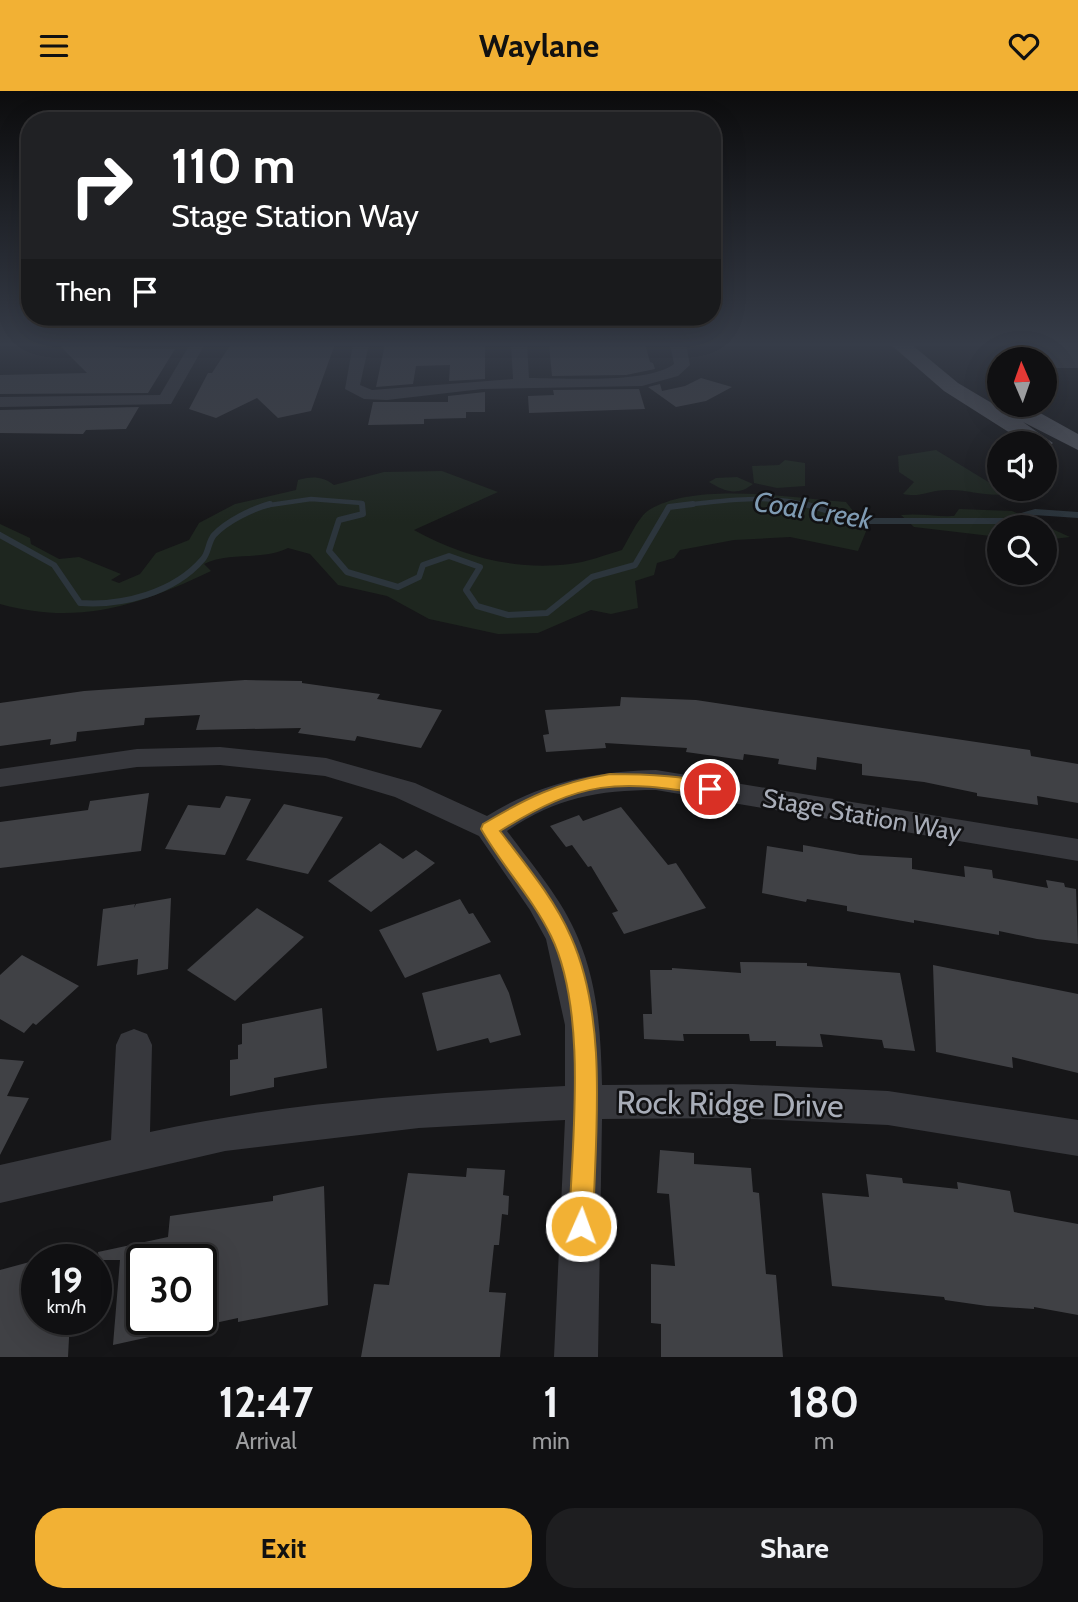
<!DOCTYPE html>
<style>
body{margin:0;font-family:Cabin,sans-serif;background:#1e1e20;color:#f1f3f6;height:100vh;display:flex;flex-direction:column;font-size:26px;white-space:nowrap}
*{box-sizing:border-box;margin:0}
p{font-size:23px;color:#9c9d9f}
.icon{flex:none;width:38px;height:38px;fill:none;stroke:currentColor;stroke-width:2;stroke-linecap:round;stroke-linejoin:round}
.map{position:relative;height:1266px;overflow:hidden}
.details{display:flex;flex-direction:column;background:#101012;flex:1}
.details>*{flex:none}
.banner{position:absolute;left:21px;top:21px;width:700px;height:214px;border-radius:28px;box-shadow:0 7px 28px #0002,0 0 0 2px #303032;background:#202124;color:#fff;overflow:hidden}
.needle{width:46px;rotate:358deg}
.buttons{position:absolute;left:987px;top:256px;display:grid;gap:14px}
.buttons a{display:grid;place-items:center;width:70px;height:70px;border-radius:50%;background:#101012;box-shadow:0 7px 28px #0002,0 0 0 2px #303032;font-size:35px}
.speed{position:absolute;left:21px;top:1153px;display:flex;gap:14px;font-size:35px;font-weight:700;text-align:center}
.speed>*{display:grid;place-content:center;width:91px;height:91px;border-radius:50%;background:#101012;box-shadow:0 7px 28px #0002,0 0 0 2px #303032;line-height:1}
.speed small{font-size:18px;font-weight:400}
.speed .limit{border:4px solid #111;border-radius:10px;background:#fff;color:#111}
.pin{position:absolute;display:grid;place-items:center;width:60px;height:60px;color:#fff;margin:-30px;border:4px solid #fff;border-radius:50%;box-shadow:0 2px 7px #0007}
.me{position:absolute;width:77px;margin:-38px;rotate:2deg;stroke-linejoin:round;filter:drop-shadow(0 0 5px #0008)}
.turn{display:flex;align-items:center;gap:24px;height:147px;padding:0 35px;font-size:32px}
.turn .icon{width:91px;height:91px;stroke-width:2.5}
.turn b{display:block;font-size:49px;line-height:60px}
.then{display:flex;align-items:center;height:66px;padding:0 35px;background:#0003;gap:14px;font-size:26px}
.eta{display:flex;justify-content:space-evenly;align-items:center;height:119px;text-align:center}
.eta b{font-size:42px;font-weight:700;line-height:49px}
.primary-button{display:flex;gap:14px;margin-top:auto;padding:14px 35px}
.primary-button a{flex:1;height:80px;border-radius:28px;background:#f2b134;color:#111;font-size:28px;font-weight:700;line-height:80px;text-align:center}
.primary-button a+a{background:#1e1e20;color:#f1f3f6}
header{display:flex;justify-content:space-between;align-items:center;height:91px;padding:0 35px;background:#f2b134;color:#111;font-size:32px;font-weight:700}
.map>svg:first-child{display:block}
</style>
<header><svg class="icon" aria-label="menu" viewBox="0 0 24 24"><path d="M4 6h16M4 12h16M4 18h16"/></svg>Waylane<svg class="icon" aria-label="heart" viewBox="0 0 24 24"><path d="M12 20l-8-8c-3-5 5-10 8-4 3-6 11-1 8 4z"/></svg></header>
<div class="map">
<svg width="1078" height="1266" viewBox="0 0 1078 1266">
<rect width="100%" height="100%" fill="#161618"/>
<g fill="#1e261f">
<path d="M936 359 1008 403C984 406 968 398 947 399 930 399 920 407 903 403L914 391 899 381 898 365Z"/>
<path d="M785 369 805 372V395L777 397 754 392 752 375 779 374Z"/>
<path d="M442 380 498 401 414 439C461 465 515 480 570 473 587 471 605 464 622 459 629 448 638 426 649 419 695 390 792 407 846 411L867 438 858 460 790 446 734 449 680 459 674 467 657 472 654 484 635 490 638 517 611 523 591 519 538 542 498 543 429 528 387 505 338 494 310 463 288 457C262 470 229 460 204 473L211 480C140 514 79 535 0 513V433L30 447 31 453 59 468 79 466 121 483 111 489 119 492 140 483 156 462 189 449 199 432 235 413 296 399 298 389C311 385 323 385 334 394L384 381Z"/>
<path d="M737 386 753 393C738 405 725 401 709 391L716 387Z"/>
<path d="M959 418 1012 420 1070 446 1045 449V436H999V446L914 436 901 424C920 422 936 426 954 425Z"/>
</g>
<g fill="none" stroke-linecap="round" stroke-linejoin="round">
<g stroke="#2c353c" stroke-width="4.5">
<path d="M263 415 311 408 362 412V415"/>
<path d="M677 415C723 410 766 402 811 415"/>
</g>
<g stroke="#2c353c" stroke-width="6">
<path d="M362 413 363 423 339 429 329 460 347 481 398 496 419 486 423 474 449 465 480 476 466 499 477 515 508 524 547 522 592 486 635 474 669 416 693 413"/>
<path d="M805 413 862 430H1005L1035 421 1078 424"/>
<path d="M0 444 54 474 80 512C122 515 174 502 203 468 209 461 208 451 214 444 227 430 252 418 270 413"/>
</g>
</g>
<g fill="#404145">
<path d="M58 253H104L123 257 175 258 148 302 0 303V284L87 282Z"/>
<path d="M231 253H335L311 320 278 327 257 307 216 327 189 318 208 282H212Z"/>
<path d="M385 253H485V288L449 290 450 274 416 275 413 293 376 296Z"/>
<path d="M549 253H645L650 271 653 272 655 278 626 284 552 285Z"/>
<path d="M1031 253H1078V277H1056Z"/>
<path d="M701 287 732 296 706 310 676 316 648 296 660 293 662 300 685 295Z"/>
<path d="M639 298 645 318 529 322 528 305 554 304 553 299Z"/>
<path d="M485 301V321H466V327L424 328V333L368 334 373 311H448V305Z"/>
<path d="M139 316 126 338 86 339 83 343 0 342V319Z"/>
<path d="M245 589 302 590V592L380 603 377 608 442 619 421 657 357 645 355 650 298 642 301 637 196 639 200 624 145 627 144 634 77 641 76 650 50 654 51 648 0 655V612L84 600Z"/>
<path d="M621 606 696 609 1030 659 1031 665 1078 673V712L1037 705 1038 714 977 705V702L924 691 862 684V673L817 666 816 679 778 673 779 668 744 663 743 669 686 661 687 657 605 652 606 657 546 661 543 644 549 643 545 619 620 615Z"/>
<path d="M149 702 141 760 0 777V731L88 719 90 710Z"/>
<path d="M226 705 251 708 225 764 165 758 188 714 220 717Z"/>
<path d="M284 713 343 726 308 783 246 769Z"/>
<path d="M621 716 668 774 676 772 706 817 624 843 612 822 618 820 591 775 588 776 572 754 566 756 550 735 579 724 583 730Z"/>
<path d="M380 752 403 768 416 759 435 772 371 821 328 790Z"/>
<path d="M803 754 860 764 912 767V778L965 786 964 775 992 779 993 787 1048 797 1046 789 1064 792 1065 796 1076 798 1078 853 1037 848 999 840V844L914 829V832L847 820V815L807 808 806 811 762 802 767 755 803 761Z"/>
<path d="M171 807 168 878 137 884 138 868 97 875 103 818 135 813 134 817 136 813Z"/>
<path d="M460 808 469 823 473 822 491 851 405 887 379 839Z"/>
<path d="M257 817 304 846 235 910 187 879Z"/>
<path d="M22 864 79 895 36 934 33 932 24 942 0 928V884Z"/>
<path d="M740 871 807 872V875L900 882 915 960 884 957 882 949 820 943 823 956 776 955V950H750L749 943H683L684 950 644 948 643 923H652L650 879H672V877L741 882Z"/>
<path d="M933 874 1078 903V982L1012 966 1013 977 936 961Z"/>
<path d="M500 883 509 902 521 944 490 952 488 947 437 960 422 902Z"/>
<path d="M322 917 327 977 274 987V996L230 1005V969L238 968V954L242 953V933Z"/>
<path d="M0 968 24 970 7 1005 29 1007 0 1064Z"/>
<path d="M660 1059 694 1062V1073L751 1077 753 1101 759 1102 766 1183 776 1184 783 1266H661V1233L651 1232V1173L675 1175 669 1103 657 1102Z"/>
<path d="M467 1077 505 1079 503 1104 509 1105 508 1124 502 1123 499 1154H494L489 1201 506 1202 500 1266H361L374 1193 389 1194 408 1082 466 1086Z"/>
<path d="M866 1083 902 1087 903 1092 958 1098 957 1091 1010 1100 1014 1121 1078 1133V1224L1034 1216V1218L987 1215 945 1209 944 1206 832 1195 822 1102 869 1106Z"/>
<path d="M324 1095 328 1214 238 1231V1227L201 1235V1169H142V1228H194L195 1236 113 1254 120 1169H99L98 1161 168 1146 170 1125 273 1110V1105Z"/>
<path d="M37 1169V1228H70L68 1266H0V1179Z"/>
</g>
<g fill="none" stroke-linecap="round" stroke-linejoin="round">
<g fill="#37383d" fill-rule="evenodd">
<path d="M190 253H205L171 313 0 316V306L160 304Z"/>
<path d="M353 253H369L360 294 372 299 513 288 511 253H527L529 287C564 287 648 293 674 273L670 253H686L690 274 678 285 642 295 482 298 387 309 364 308 345 298Z"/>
<path d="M220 656 326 667 415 692 487 725C540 692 595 680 656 679L1078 748V770L656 699C597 699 556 707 507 740 532 774 562 808 578 847 598 894 601 944 602 994L733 993 888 1000 1078 1029V1065L888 1034 733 1027 602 1028 598 1266H554L565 1029 419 1037 225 1060 0 1112V1074L111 1049 116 954 121 943 134 938 147 943 152 954 150 1041C286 1011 426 1002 565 995V934L546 848 530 819 479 745 395 706 325 685 220 674 137 676 0 696V678L137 658Z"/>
</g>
<path fill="#53555c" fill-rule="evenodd" d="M890 253H911L958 292 1017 327 1014 323 1017 318H1033L1078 343V359L1023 331 1053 352 1045 358V352H1026L944 300Z"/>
</g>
<linearGradient id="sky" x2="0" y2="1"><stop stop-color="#0c0c0d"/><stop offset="0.59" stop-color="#363c48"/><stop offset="1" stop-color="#363c48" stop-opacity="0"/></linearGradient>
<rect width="1078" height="430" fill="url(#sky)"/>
<path fill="#f2b134" stroke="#9d7322" stroke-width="2" d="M610 683C630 683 708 684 719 698L710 704C617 688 582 689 500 740 525 773 554 807 571 846 609 931 595 1044 593 1135L590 1144 581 1147 572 1144 569 1135C572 1051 588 921 551 845 532 806 502 775 481 738L483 733C528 706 557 692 610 683Z"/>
<g text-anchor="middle" stroke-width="5" stroke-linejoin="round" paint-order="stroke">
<g font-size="26" fill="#a8adb8" stroke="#111113">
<text transform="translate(862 724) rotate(10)" y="9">Stage Station Way</text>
</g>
<g font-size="28" font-style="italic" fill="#7f9bb3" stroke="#111113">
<text transform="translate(813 419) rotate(9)" y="10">Coal Creek</text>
</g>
<g font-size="32" fill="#a8adb8" stroke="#111113">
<text transform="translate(730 1013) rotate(1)" y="11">Rock Ridge Drive</text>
</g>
</g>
</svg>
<div class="buttons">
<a><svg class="needle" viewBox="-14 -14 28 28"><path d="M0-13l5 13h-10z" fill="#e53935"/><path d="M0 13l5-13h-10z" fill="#9c9d9f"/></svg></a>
<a><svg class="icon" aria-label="sound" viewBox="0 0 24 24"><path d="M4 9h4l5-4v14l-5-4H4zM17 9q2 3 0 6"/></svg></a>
<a><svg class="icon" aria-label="search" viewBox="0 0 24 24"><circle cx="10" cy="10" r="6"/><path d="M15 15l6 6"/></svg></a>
</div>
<div class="speed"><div>19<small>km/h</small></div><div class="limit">30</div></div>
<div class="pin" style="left:710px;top:698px;background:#d93025"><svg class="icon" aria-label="arrive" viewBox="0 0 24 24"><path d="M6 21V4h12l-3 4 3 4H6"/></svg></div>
<svg class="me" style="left:581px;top:1135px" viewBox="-20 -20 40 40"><circle r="17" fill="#f2b134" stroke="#fff" stroke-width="3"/><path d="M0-11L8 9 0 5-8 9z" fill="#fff"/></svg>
<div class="banner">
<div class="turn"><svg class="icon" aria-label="right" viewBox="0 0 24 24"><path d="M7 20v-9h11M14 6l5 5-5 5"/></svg><div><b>110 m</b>Stage Station Way</div></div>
<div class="then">Then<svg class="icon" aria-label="arrive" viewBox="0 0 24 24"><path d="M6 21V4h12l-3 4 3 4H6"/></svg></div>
</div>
</div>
<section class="details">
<div class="eta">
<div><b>12:47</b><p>Arrival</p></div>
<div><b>1</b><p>min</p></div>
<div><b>180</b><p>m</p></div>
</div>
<div class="primary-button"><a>Exit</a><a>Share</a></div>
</section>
